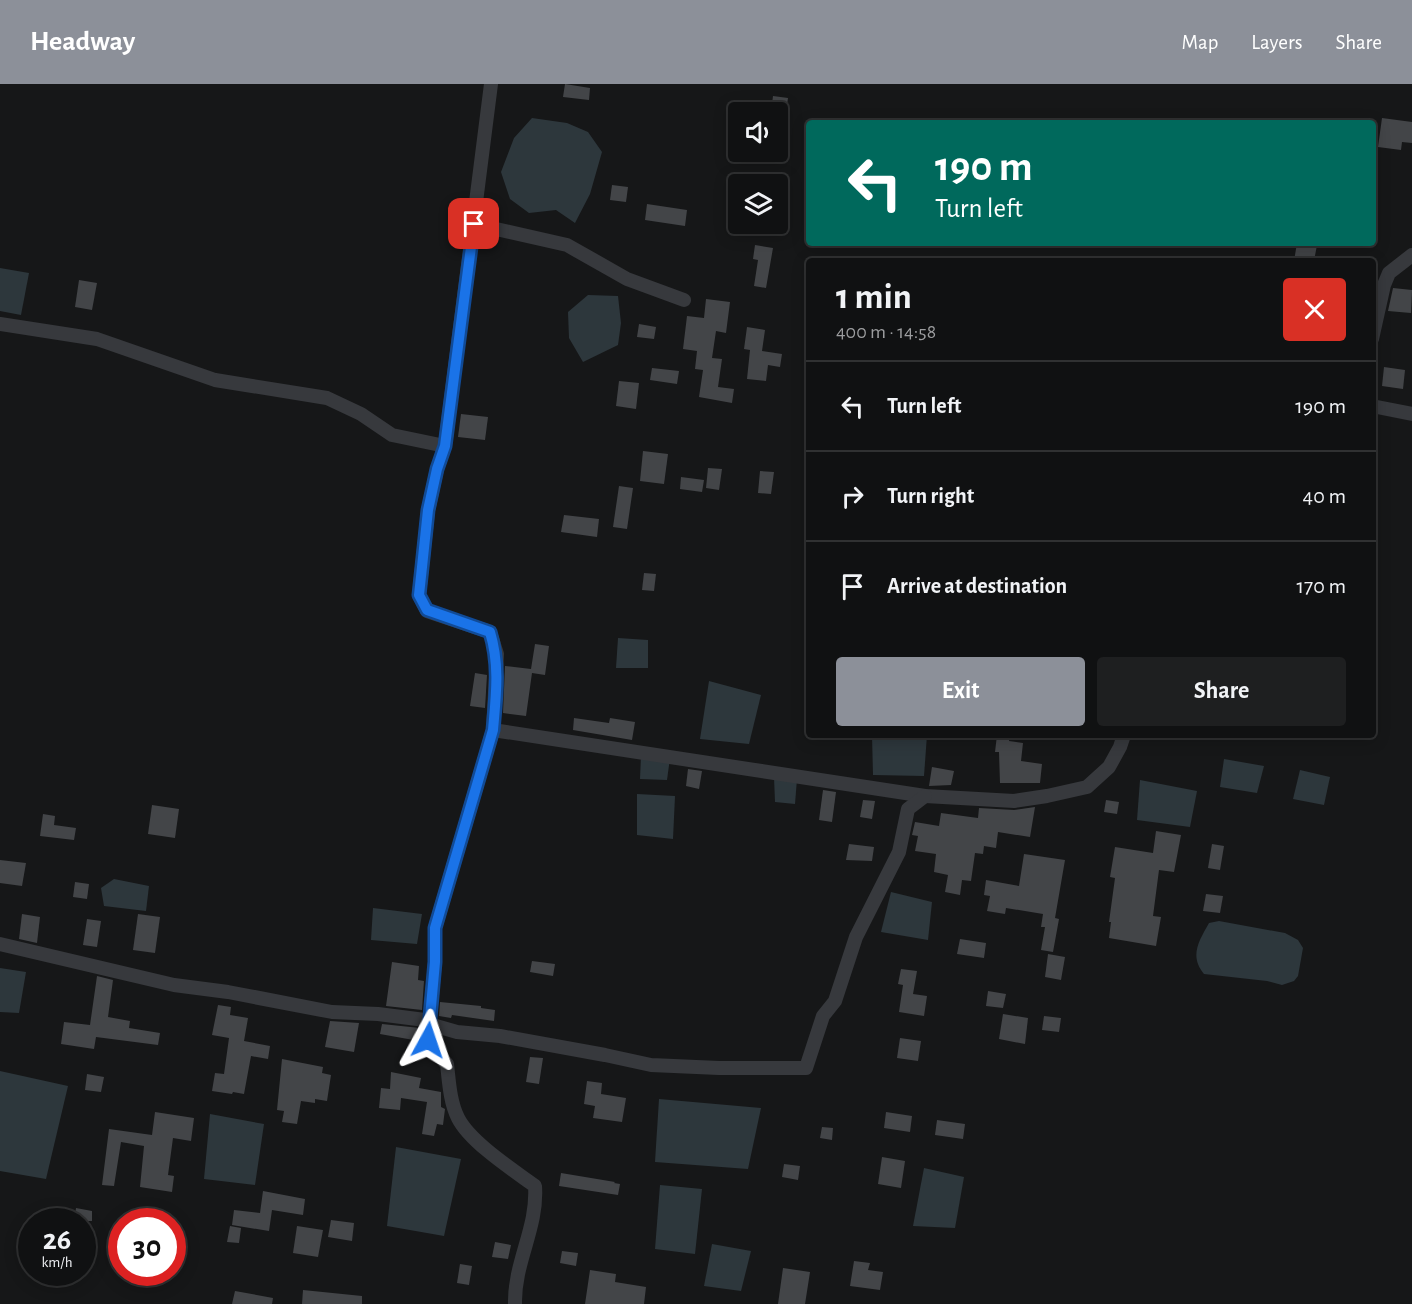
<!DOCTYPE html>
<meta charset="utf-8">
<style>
body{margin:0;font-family:"Alegreya Sans",sans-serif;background:#1e1f20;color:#f1f3f6;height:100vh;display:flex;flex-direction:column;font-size:22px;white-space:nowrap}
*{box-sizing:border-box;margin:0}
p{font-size:20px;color:#9c9d9f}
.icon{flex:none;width:33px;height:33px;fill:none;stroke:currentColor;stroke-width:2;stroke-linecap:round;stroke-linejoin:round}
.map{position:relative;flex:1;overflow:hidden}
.drawer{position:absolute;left:806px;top:174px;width:570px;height:480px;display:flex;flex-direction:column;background:#101112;border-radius:6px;box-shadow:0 3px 15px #0003,0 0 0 2px #303132}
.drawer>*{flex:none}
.top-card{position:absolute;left:806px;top:36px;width:570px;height:126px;border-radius:6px;box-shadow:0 3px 15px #0003,0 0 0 2px #303132;background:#00695c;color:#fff;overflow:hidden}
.buttons{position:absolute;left:728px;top:18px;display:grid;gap:12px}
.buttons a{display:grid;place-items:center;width:60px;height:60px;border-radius:6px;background:#101112;box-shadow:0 3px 15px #0003,0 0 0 2px #303132;font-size:30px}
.speed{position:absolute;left:18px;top:1124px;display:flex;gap:12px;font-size:30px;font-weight:700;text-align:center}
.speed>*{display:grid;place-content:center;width:78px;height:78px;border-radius:50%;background:#101112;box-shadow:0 3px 15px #0003,0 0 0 2px #303132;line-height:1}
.speed small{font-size:15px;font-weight:400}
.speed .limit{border:9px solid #d22;background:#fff;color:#111}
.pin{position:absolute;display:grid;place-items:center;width:51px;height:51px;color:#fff;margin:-26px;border-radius:12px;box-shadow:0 3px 9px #0006}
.me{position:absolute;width:66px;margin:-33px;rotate:5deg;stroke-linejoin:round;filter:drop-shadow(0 0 4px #0008)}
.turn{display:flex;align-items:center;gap:21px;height:126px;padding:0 30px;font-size:27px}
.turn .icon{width:78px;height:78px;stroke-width:2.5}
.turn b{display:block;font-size:42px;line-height:51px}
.round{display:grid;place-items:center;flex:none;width:63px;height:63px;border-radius:6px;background:#1e1f20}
.overview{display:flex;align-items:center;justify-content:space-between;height:102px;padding:0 30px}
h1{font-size:36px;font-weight:700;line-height:45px}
.action{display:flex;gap:12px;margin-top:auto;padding:12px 30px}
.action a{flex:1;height:69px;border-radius:6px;background:#8c9099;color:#fff;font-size:24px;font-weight:700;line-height:69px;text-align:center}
.action a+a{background:#1e1f20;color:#f1f3f6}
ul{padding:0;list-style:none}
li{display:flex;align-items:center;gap:18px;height:90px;padding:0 30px;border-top:2px solid #303132}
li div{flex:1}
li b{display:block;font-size:22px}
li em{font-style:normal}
header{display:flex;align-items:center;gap:36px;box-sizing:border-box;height:84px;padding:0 30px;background:#8c9099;color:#fff}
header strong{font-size:28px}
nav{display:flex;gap:33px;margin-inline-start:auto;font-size:21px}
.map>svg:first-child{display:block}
</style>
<header>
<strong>Headway</strong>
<nav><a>Map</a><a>Layers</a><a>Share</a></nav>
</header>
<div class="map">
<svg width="1412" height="1220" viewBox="0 0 1412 1220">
<rect width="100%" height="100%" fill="#161718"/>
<g fill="#2d373c">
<path d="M532 34 567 39 588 48 602 68 590 110 575 139 556 126 529 129 510 115 501 88 514 54Z"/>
<path d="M0 184 29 189 21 231 0 227Z"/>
<path d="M588 211 618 212 621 239 618 261 583 278 569 254 568 228Z"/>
<path d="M618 554 648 556V584H616Z"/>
<path d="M709 597 761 611 749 660 700 655Z"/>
<path d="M872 651H927L924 692 873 691Z"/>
<path d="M641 672 670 674 667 696 640 695Z"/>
<path d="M1224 675 1264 682 1257 709 1220 703Z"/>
<path d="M1300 686 1330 693 1324 721 1293 715Z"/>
<path d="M774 693 797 695 795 720 775 718Z"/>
<path d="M1140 696 1197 707 1190 743 1137 736Z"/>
<path d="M637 710 675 712 673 755 637 751Z"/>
<path d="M114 795 149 802 146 827 104 822 101 804Z"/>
<path d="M891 808 932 818 928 856 881 848Z"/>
<path d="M373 824 422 830 417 860 371 856Z"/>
<path d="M1219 837 1285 849 1298 856 1303 864 1298 892 1294 897 1282 901 1267 897 1204 890C1189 872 1199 857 1209 839Z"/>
<path d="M0 884 26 888 19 929 0 928Z"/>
<path d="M0 987 68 1002 46 1095 0 1087Z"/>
<path d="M659 1015 761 1024 748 1085 655 1078Z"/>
<path d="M210 1030 264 1040 255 1101 204 1095Z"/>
<path d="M396 1063 461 1075 444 1152 387 1142Z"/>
<path d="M924 1084 964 1093 955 1144 913 1142Z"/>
<path d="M660 1101 702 1105 695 1170 655 1165Z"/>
<path d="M712 1160 751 1167 741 1207 704 1202Z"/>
</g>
<g fill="#434548">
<path d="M565 0 590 4 589 16 563 13Z"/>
<path d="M773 12 788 14 786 28H771Z"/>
<path d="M1382 34 1412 38V59L1402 58 1401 66 1378 63Z"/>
<path d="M612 101 628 103 626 118 610 116Z"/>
<path d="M647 120 687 126 685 142 645 136Z"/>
<path d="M1297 159 1317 161 1314 177H1294Z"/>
<path d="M755 161 773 164 766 204 754 202 758 176 753 175Z"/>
<path d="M79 196 97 199 92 226 75 223Z"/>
<path d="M1393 204 1412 206 1411 229 1388 227Z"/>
<path d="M706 215 730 218 726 249 716 247 712 274 722 275 718 303 734 305 732 319 699 313 703 286 695 285 697 267 683 265 687 232 704 234Z"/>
<path d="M639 240 656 243 654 255 637 253Z"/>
<path d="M747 243 765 246 762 267 782 270 780 283 768 281 766 297 747 295 750 266 744 265Z"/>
<path d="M1384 283 1405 286 1403 305 1382 302Z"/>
<path d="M652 284 679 287 677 300 650 296Z"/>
<path d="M619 297 639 299 636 325 616 322Z"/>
<path d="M461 330 488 333 485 356 458 353Z"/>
<path d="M643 367 668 370 664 400 640 397Z"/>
<path d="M708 384 722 385 719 406 706 404Z"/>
<path d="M760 387 774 388 771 410 758 409Z"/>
<path d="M681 393 704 396 702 408 680 405Z"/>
<path d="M619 402 633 404 627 445 613 443Z"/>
<path d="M564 431 599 435 597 453 561 448Z"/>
<path d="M644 489 656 490 654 507 642 506Z"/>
<path d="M535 560 549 562 545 591 532 589 526 632 503 629 505 582 531 585Z"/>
<path d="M475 589 487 591 485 624 470 622Z"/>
<path d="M574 634 609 639 610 634 635 638 632 656 573 646Z"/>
<path d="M997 651H1010L1009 657 1023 659 1021 677 1042 680 1040 699H1000L999 668H995Z"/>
<path d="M932 683 954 687 951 701 929 702Z"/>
<path d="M688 685 702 687 699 705 686 702Z"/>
<path d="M823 706 836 708 832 738 819 736Z"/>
<path d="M863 716 875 717 872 735 860 733Z"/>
<path d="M1106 716 1119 718 1117 730 1104 728Z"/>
<path d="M152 721 179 725 175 754 148 750Z"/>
<path d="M1035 723 1030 753 998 748 996 764 984 762 983 770 975 769 971 797 962 796 960 811 945 808 948 791 934 788 936 770 915 767 918 752 912 751 915 738 939 742 941 729 978 734 979 724 1014 726Z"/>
<path d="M43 730 55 732 54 741 76 744 74 756 40 752Z"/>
<path d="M1156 747 1181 751 1174 788 1159 786 1153 832 1161 833 1156 862 1109 854 1111 838H1109L1115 794 1110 793 1115 763 1153 769Z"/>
<path d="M849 760 874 763 872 777 846 776Z"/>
<path d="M1212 760 1224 762 1220 786 1208 784Z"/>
<path d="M1024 770 1065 776 1055 834 1059 835 1053 868 1041 866 1045 843H1041L1043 830 1006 824 1005 830 987 827 990 812 984 811 986 796 1019 802Z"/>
<path d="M0 776 26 779 22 802 0 799Z"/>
<path d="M75 798 89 800 87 815 73 813Z"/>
<path d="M1206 810 1223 812 1220 829 1203 827Z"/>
<path d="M22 830 40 833 37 859 19 855Z"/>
<path d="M138 830 160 833 155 869 133 866Z"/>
<path d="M87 835 101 837 97 863 83 861Z"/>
<path d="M960 855 986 859 984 874 957 870Z"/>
<path d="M1048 870 1065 873 1061 896 1045 893Z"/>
<path d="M532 877 555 880 553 892 530 888Z"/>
<path d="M392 878 419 882 418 896 424 897 422 926 386 922Z"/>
<path d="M901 885 917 887 913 910 927 912 924 932 899 928 903 901 898 900Z"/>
<path d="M97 892 113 896 108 933 130 937 129 944 160 949 158 961 96 953 94 965 61 960 64 938 90 941Z"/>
<path d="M988 907 1006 910 1003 924 986 922Z"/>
<path d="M440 918 481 922V924L495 926 494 937 452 931 451 934 439 932Z"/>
<path d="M218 921 231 923 230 931 248 934 244 957 270 962 268 975 251 972 244 1010 233 1008 232 1010 212 1007 215 989 224 990 229 954 212 951Z"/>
<path d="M1003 930 1028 934 1025 960 999 955Z"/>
<path d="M1044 932 1061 934 1059 948 1042 946Z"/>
<path d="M330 937 359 939 354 968 325 963Z"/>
<path d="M382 940 420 944 419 957 380 950Z"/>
<path d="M900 954 921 957 918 977 897 974Z"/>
<path d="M530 973 543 974 539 1000 526 998Z"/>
<path d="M282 975 323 983 322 989 331 991 327 1017 315 1015V1019L301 1017 297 1040 282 1038 284 1027 277 1026Z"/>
<path d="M391 988 421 994 419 1004 441 1008V1023L445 1025 443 1041 437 1040 434 1052 422 1050 427 1018 401 1014 400 1026 379 1024 381 1004 390 1005Z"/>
<path d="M87 990 104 993 101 1008 85 1006Z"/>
<path d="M587 997 602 999 601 1010 626 1014 622 1038 593 1034 595 1022 584 1020Z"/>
<path d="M155 1028 194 1034 191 1057 173 1054 168 1091 174 1092 172 1108 140 1103 144 1062 121 1058 114 1102 102 1101 109 1045 152 1051Z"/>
<path d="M886 1028 912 1032 910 1048 884 1044Z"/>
<path d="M937 1036 965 1040 963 1055 935 1051Z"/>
<path d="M822 1043 833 1044 832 1056 820 1054Z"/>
<path d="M882 1073 905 1077 901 1104 878 1100Z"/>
<path d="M784 1080 800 1082 798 1096 782 1093Z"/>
<path d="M561 1089 615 1098 614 1099 620 1100 618 1111 559 1102Z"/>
<path d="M263 1107 305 1115 303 1131 272 1126 269 1147 232 1141 234 1126 260 1129Z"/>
<path d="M76 1124 92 1127V1137H74Z"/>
<path d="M331 1136 354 1139 352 1157 328 1153Z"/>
<path d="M230 1142 241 1144 239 1159 227 1158Z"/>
<path d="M297 1142 323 1146 318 1173 293 1169Z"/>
<path d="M495 1158 511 1161 508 1175 492 1173Z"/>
<path d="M562 1167 578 1169 576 1182 560 1179Z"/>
<path d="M854 1177 870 1179 868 1186 883 1188 880 1206 850 1202Z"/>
<path d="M460 1180 472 1182 469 1201 457 1199Z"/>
<path d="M783 1184 810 1188 805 1220H778Z"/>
<path d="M590 1186 616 1190 615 1198 646 1203 644 1220H585Z"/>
<path d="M303 1206 362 1212V1220H302Z"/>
<path d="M235 1207 273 1214 272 1220H232Z"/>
</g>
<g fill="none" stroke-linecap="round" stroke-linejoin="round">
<g stroke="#37393d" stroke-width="14">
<path d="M474 140 567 161 627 195 684 216"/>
<path d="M0 240 97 255 215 296 327 314 361 330 392 351 445 362 437 385 428 427 419 511 427 527 490 548 497 570 493 646 435 844V878L428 956 431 964 447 980C449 998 450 1018 458 1034 470 1058 513 1086 535 1102 538 1144 514 1178 515 1220"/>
<path d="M1372 255 1384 201 1389 189 1412 171"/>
<path d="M1372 322 1412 330"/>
<path d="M445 362 491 0"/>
<path d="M493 646 925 712 1014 717 1047 712 1087 703 1109 683 1120 663 1124 651"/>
<path d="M0 860 174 901 228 908 332 928 378 930 425 936 436 942 457 948 500 952 605 971 651 981 719 984H806L823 932 835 917 856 853 899 768 908 725 925 712"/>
</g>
</g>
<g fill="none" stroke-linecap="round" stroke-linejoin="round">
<defs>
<path id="route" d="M428 956 435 878V844L493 646C496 612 500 581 490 548L427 526 419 511 422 483 428 426 437 385 445 362 474 140"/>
</defs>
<use href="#route" stroke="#114b97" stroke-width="15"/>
<use href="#route" stroke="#1a73e8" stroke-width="10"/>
</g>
</svg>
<div class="buttons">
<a><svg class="icon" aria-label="sound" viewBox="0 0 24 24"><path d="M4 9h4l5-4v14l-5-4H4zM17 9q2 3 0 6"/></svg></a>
<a><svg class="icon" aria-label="layers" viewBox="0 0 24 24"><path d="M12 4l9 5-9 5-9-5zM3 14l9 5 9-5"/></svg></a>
</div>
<div class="speed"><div>26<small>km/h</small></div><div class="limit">30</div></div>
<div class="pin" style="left:474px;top:140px;background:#d93025"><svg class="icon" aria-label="arrive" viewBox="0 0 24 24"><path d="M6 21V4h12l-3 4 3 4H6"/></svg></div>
<svg class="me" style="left:428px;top:956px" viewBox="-20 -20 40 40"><path d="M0-17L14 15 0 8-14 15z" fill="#1a73e8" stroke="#fff" stroke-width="4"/></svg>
<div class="top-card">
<div class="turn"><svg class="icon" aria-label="left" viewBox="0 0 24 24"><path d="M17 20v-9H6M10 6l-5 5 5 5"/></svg><div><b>190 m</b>Turn left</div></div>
</div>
<section class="drawer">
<div class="overview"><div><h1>1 min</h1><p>400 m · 14:58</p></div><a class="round" style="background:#d93025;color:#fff"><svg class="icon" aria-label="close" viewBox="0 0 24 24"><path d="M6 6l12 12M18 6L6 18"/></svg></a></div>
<ul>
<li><svg class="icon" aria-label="left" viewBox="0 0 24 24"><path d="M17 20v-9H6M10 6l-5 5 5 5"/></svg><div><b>Turn left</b></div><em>190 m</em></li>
<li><svg class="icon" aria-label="right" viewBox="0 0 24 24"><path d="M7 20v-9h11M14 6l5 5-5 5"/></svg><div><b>Turn right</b></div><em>40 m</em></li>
<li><svg class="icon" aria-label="arrive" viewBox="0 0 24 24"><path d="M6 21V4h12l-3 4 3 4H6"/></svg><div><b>Arrive at destination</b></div><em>170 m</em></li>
</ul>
<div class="action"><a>Exit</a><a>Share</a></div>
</section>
</div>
